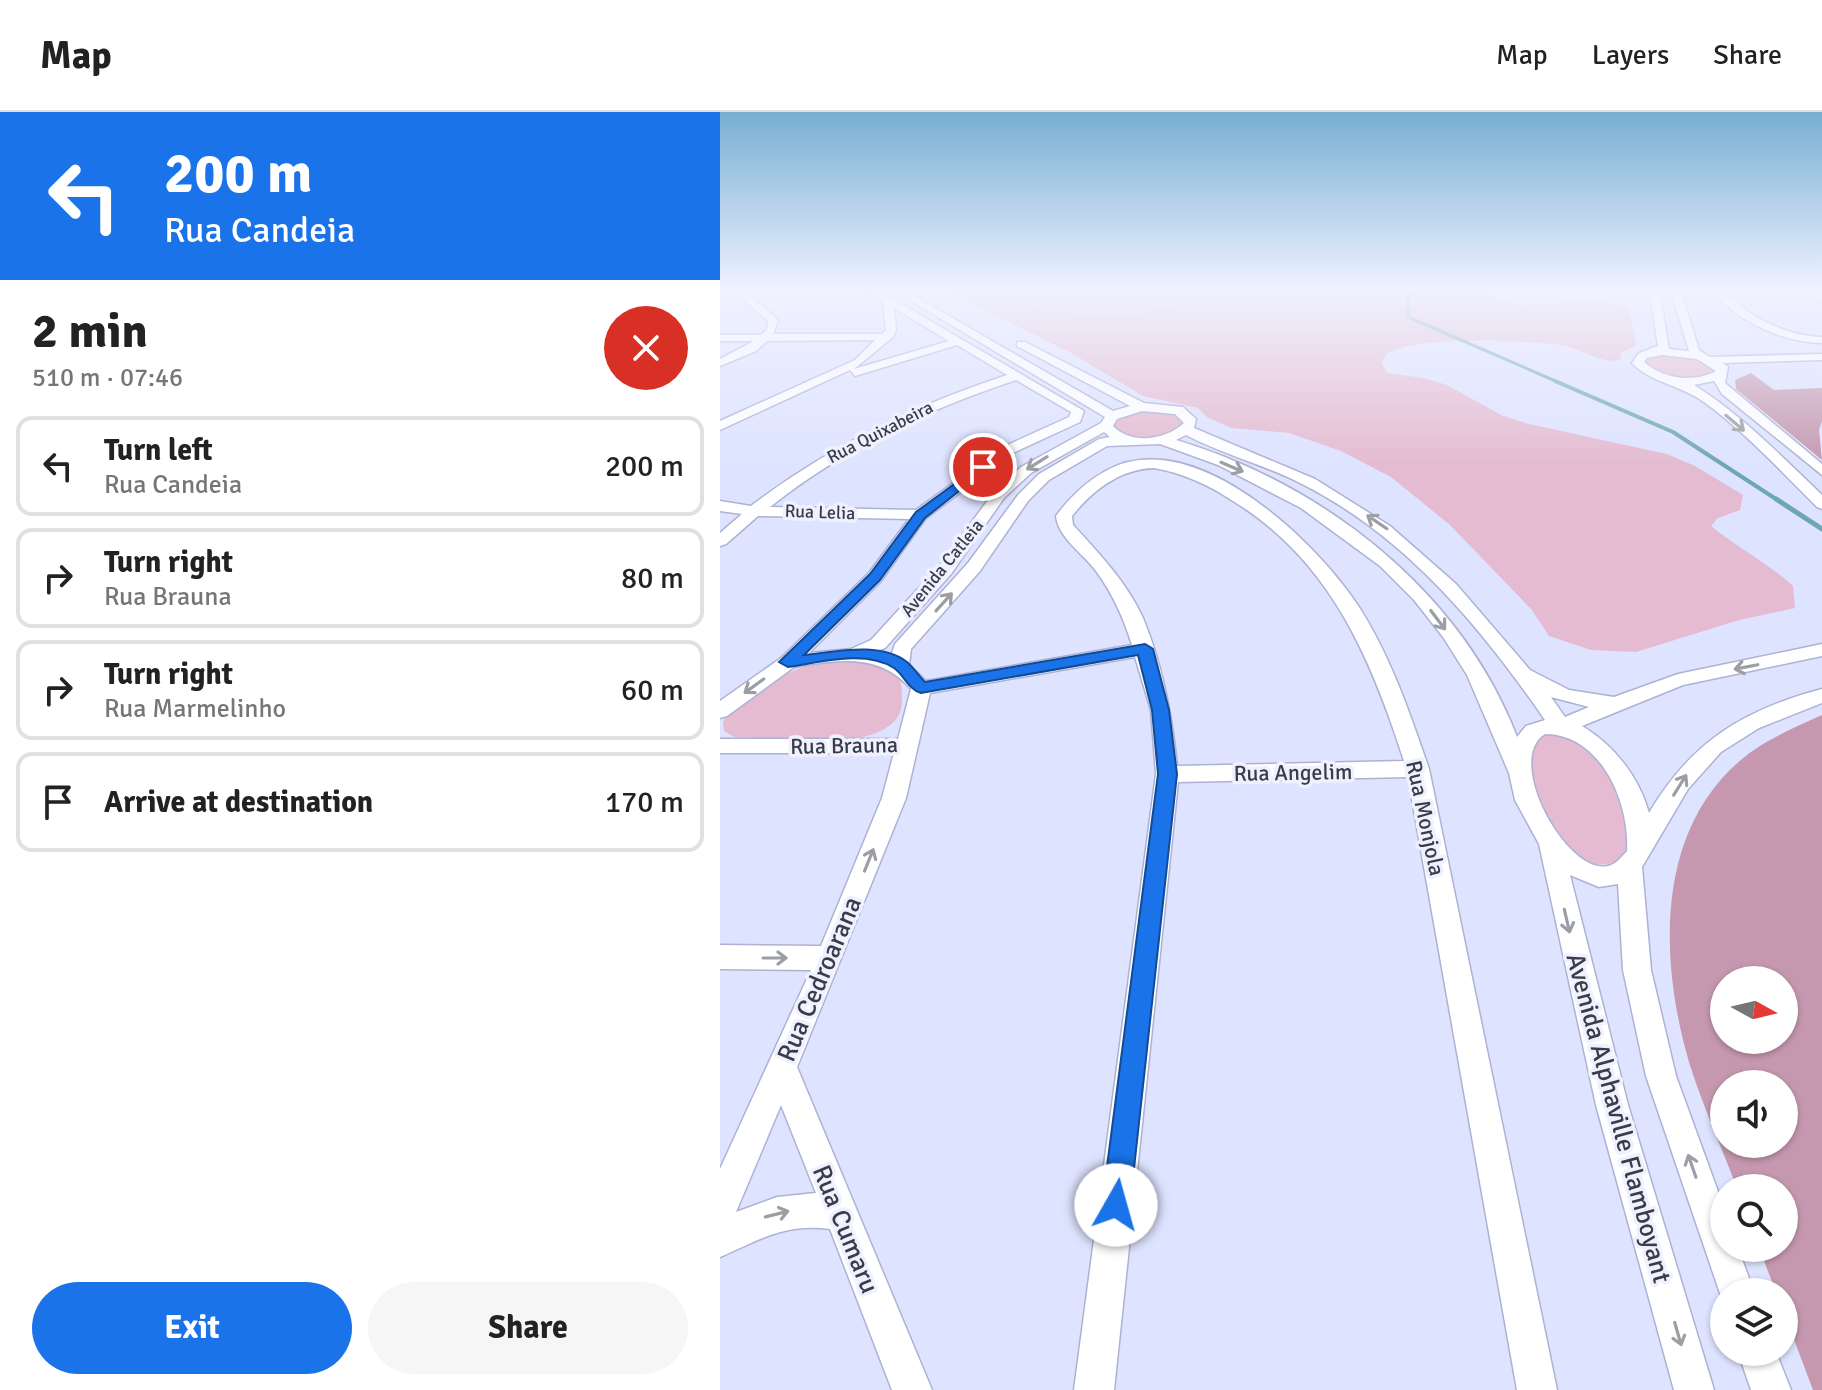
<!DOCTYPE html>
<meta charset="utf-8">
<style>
body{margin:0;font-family:Signika,sans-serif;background:#f6f6f6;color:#222;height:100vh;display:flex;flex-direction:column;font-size:30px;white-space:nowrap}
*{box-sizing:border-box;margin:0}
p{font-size:26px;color:#767676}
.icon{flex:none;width:44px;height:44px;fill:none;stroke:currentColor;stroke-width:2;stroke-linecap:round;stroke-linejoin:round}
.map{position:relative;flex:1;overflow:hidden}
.side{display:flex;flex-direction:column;background:#fff;width:720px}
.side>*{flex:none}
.hud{background:#1a73e8;color:#fff;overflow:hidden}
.needle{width:52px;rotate:98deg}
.tools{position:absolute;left:990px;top:854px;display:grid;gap:16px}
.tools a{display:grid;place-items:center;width:88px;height:88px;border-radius:50%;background:#fff;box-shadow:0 2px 6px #0004;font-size:40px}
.pin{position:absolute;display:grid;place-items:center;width:68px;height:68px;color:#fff;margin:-34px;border:4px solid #fff;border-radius:50%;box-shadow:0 2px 8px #0007}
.me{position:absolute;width:88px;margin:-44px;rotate:7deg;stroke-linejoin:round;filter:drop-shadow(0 0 6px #0008)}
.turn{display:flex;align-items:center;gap:28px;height:168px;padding:0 32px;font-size:36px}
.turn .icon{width:104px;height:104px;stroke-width:2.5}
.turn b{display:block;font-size:56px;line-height:68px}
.round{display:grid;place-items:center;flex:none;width:84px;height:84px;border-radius:42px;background:#f6f6f6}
.overview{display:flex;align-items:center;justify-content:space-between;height:136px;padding:0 32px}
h1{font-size:48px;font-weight:800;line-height:60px}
.primary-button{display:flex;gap:16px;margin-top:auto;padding:16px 32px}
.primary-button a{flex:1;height:92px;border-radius:48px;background:#1a73e8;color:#fff;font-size:32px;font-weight:800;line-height:92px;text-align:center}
.primary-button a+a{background:#f6f6f6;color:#222}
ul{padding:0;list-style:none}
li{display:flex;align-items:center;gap:24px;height:100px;margin:0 16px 12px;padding:0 16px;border:4px solid #e0e0e0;border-radius:16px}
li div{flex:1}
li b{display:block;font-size:30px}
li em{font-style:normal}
header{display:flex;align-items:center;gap:48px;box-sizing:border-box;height:112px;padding:0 40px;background:#fff;border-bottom:2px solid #e0e0e0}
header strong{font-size:38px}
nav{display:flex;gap:44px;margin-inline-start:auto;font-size:28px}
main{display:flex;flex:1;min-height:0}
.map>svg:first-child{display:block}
</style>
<header>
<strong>Map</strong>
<nav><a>Map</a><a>Layers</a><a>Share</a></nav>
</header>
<main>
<section class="side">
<div class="hud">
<div class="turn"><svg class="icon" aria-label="left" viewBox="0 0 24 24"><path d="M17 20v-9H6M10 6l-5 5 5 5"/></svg><div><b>200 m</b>Rua Candeia</div></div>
</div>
<div class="overview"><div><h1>2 min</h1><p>510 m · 07:46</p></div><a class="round" style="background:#d93025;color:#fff"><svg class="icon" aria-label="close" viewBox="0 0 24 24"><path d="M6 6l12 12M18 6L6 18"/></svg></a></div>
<ul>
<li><svg class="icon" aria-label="left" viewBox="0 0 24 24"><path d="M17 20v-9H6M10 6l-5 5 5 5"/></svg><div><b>Turn left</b><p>Rua Candeia</p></div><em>200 m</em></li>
<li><svg class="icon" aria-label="right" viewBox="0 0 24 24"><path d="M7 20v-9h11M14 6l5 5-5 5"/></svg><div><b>Turn right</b><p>Rua Brauna</p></div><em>80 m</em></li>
<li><svg class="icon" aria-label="right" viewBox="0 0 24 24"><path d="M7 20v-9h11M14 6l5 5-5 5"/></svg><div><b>Turn right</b><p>Rua Marmelinho</p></div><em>60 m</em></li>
<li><svg class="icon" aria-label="arrive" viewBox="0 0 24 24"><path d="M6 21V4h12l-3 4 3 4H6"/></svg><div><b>Arrive at destination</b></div><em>170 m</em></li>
</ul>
<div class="primary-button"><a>Exit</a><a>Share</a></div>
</section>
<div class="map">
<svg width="1102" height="1278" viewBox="0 0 1102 1278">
<rect width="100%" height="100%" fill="#dee3ff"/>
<g fill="#e4bbd0">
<path d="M221 176H764C777 201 841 189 865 189 880 190 894 191 909 194L916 233 901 241 900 248C878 252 861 236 840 233 801 228 699 223 666 242L662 251 667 261 704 266 727 273 783 304 809 312 947 342 975 354 1023 383 1020 398 998 406 991 414C1018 436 1048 451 1073 474L1075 496 1019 508 916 540 871 538 829 524 812 498 730 413 671 365 621 339 569 321 511 316 487 305 478 296 423 284 351 241Z"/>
<path d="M939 243 976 246 995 258C979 274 943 265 926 252L927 246Z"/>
<path d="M413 298 452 299 466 309 461 318C434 326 418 328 392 317L393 308Z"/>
<path d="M103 549C122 549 168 546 179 566 182 572 182 583 182 590 182 606 169 616 156 621 125 634 50 626 14 625L4 619 3 610C17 582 73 556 103 549Z"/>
<path d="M825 622C832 622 843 621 849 624 882 637 913 698 907 731 906 739 902 747 894 750 844 771 782 653 825 622Z"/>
</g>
<g fill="#c598af" fill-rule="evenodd">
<path d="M1031 261 1054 278 1102 276V309L1099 318 1102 348 1016 277 1015 268Z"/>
<path d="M1102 603V1278H1093L1064 1201V1180H1056L1039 1136H1064V1076H1017C1001 1034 982 992 969 950 940 851 934 720 1022 647 1044 628 1076 615 1102 603ZM1004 868H1064V928H1004ZM1004 972H1064V1032H1004Z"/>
</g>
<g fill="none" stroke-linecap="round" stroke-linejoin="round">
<path stroke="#6ea7b1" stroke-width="3" d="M688 176V205L840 271"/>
<path stroke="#6ea7b1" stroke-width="4" d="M835 269 953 320 1059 389"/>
<path stroke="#6ea7b1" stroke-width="5" d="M1056 387 1102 417"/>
<defs>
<g id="minor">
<path d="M43 176H96L30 183 58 208 53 222H162L166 218 163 190 143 176H154L364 299 360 310 293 341 206 406 161 469 89 541 131 537 151 528 219 454 274 380 301 355 381 311 385 305 188 187 191 182 393 299 410 294 297 234V230H305L424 291 463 295 476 307 474 316 595 367 670 414 736 472 810 558 849 578 894 585 958 562 1102 532V544L963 573 862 614C894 633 919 665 929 701 971 630 1023 598 1102 577V591L1039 616 1001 640 968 677 922 755 931 858 956 964 1004 1096V1136H1018L1034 1180H1004V1193L926 964 903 858 898 772 879 775 850 763 908 993 994 1278H954L876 993 819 732 795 688 789 661 747 563 723 525 694 488 660 454 581 396 498 353 440 332 387 334 329 368 308 389 260 459 191 537 189 553 206 569 412 533C404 507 393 482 376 459 364 442 338 426 336 404 355 378 386 351 420 348 500 339 599 434 639 495 671 545 690 602 709 657L837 1278H797L688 665 458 670 394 1278H354L436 662 431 598 415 545 210 581 186 686 77 955 212 1278H172L110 1117C64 1111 39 1128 0 1145V1057L91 858 0 857V833L101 834 162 686 174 641H0V627H178L191 577C159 540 117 548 74 555L7 604 0 606V589L61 546 149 461 189 407 38 404 6 432 0 434V421L22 402 0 399V389L31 394C110 334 194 294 287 263L237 233 135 264 130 258 0 318V309L135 248 155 228 47 229 36 239 0 254V247L34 229H0V223H41L47 217 48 209 19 184 0 185V179ZM174 196 229 229 134 257 173 225 176 219ZM296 268 351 300 349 305 283 335 196 398 50 395C124 336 206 298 296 268ZM422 299 455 302 464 311C446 328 411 333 393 314L397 307ZM384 320 390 325 379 327 319 362 298 383 248 451 175 532 171 544 157 539 165 536 231 462 284 386 311 361ZM466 323C504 343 546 353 584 373 686 425 761 515 825 608L806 614 797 625C741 479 603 372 456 328ZM434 356C463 361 489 373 513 389 610 448 651 546 684 649L457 654C452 603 442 552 423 506 407 471 379 441 353 413L352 404C373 378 400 357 434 356ZM831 585 869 595 845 605ZM825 622C881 622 910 691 907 739 903 743 898 750 893 752 853 774 781 649 825 622ZM61 993 96 1081 57 1085 16 1100Z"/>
<path d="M929 176H939L949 237 969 239 950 176H960L979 238 990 245 1102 242V248L1003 251 1008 255 1005 271 1102 352V363L1002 282 994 269 974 273C1022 303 1061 344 1102 383V397L1097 395C1061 359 1025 320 984 290 962 274 933 271 914 253L912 251 919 241 938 234ZM942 243 977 247 996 259C974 271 943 267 924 250L927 246Z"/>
<path d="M988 176C1004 176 1016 192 1030 201 1052 215 1076 224 1102 225V231C1058 230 1017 208 988 176Z"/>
<path d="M1080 176H1092L1102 182V189Z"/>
<path d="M1018 1240H1056L1071 1278H1031Z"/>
</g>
</defs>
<use href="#minor" stroke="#adb2d3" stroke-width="3"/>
<g stroke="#acb0c7" stroke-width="2" stroke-dasharray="1 3" stroke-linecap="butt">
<path d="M264 176 297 188 317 201 391 208 422 205 477 189 478 184 455 176"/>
<path d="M498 176 519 181 547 176"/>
</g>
<use href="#minor" fill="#fff" fill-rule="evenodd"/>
</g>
<defs><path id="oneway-shaft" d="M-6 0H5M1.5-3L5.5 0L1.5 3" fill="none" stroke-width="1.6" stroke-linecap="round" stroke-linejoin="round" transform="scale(2)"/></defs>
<g stroke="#9c9ea4">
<use href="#oneway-shaft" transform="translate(1015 311) rotate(40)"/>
<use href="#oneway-shaft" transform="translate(317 351) rotate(148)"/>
<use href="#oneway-shaft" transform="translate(512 355) rotate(23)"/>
<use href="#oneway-shaft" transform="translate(657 410) rotate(-146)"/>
<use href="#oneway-shaft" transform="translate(224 490) rotate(-48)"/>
<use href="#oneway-shaft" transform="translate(718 508) rotate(53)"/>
<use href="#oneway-shaft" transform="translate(1026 555) rotate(169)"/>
<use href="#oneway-shaft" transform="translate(34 574) rotate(144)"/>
<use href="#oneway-shaft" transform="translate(960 673) rotate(-58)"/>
<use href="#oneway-shaft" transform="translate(149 748) rotate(-68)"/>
<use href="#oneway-shaft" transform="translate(847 809) rotate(77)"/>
<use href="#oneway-shaft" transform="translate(55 846)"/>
<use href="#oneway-shaft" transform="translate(972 1054) rotate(-109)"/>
<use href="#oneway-shaft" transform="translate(57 1102) rotate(-14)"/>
<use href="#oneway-shaft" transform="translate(958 1222) rotate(74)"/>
</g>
<linearGradient id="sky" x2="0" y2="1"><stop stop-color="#77afd2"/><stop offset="0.5" stop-color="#f0f2ff"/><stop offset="1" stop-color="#f0f2ff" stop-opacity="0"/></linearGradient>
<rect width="1102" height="355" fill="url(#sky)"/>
<path fill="#1a73e8" stroke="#114b97" stroke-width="2" d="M263 351 269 355 267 357 205 406 160 468 84 543C115 540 160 529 187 550 193 555 199 564 205 570L425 532 433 537 449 598 457 662 410 1093 406 1103 396 1107 386 1103 382 1093 438 662 432 598 418 543 201 581C188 577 184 563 174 556 145 537 98 551 68 555L59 550 150 462 196 400Z"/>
<g text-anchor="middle" stroke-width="7" stroke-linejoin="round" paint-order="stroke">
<g font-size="18" fill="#3a3c49" stroke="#eff1ff">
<text transform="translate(160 320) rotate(-27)" y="6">Rua Quixabeira</text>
<text transform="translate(100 400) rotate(2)" y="6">Rua Lelia</text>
<text transform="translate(222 456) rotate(-51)" y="6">Avenida Catleia</text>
</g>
<g font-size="22" fill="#3a3c49" stroke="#eff1ff">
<text transform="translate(124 633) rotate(-1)" y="8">Rua Brauna</text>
<text transform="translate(573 660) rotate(-1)" y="8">Rua Angelim</text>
<text transform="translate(706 706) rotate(78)" y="8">Rua Monjola</text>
</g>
<g font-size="26" fill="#3a3c49" stroke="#eff1ff">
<text transform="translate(99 867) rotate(-67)" y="9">Rua Cedroarana</text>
<text transform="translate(899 1006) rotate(75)" y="9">Avenida Alphaville Flamboyant</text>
<text transform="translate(126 1117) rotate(68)" y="9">Rua Cumaru</text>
</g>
</g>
</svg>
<div class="tools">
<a><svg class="needle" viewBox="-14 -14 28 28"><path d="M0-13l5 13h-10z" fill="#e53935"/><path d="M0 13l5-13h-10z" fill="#767676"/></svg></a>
<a><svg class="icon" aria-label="sound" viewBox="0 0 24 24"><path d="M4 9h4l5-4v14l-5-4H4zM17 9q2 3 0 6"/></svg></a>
<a><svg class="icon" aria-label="search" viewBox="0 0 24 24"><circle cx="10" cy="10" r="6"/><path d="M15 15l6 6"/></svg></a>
<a><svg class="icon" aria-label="layers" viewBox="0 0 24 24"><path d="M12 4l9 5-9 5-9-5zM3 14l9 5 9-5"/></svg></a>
</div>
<div class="pin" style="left:263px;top:355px;background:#d93025"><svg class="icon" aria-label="arrive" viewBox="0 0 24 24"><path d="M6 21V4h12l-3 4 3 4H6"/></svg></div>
<svg class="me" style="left:396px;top:1093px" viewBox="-20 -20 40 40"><circle r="19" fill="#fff"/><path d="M0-13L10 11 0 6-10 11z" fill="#1a73e8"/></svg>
</div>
</main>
